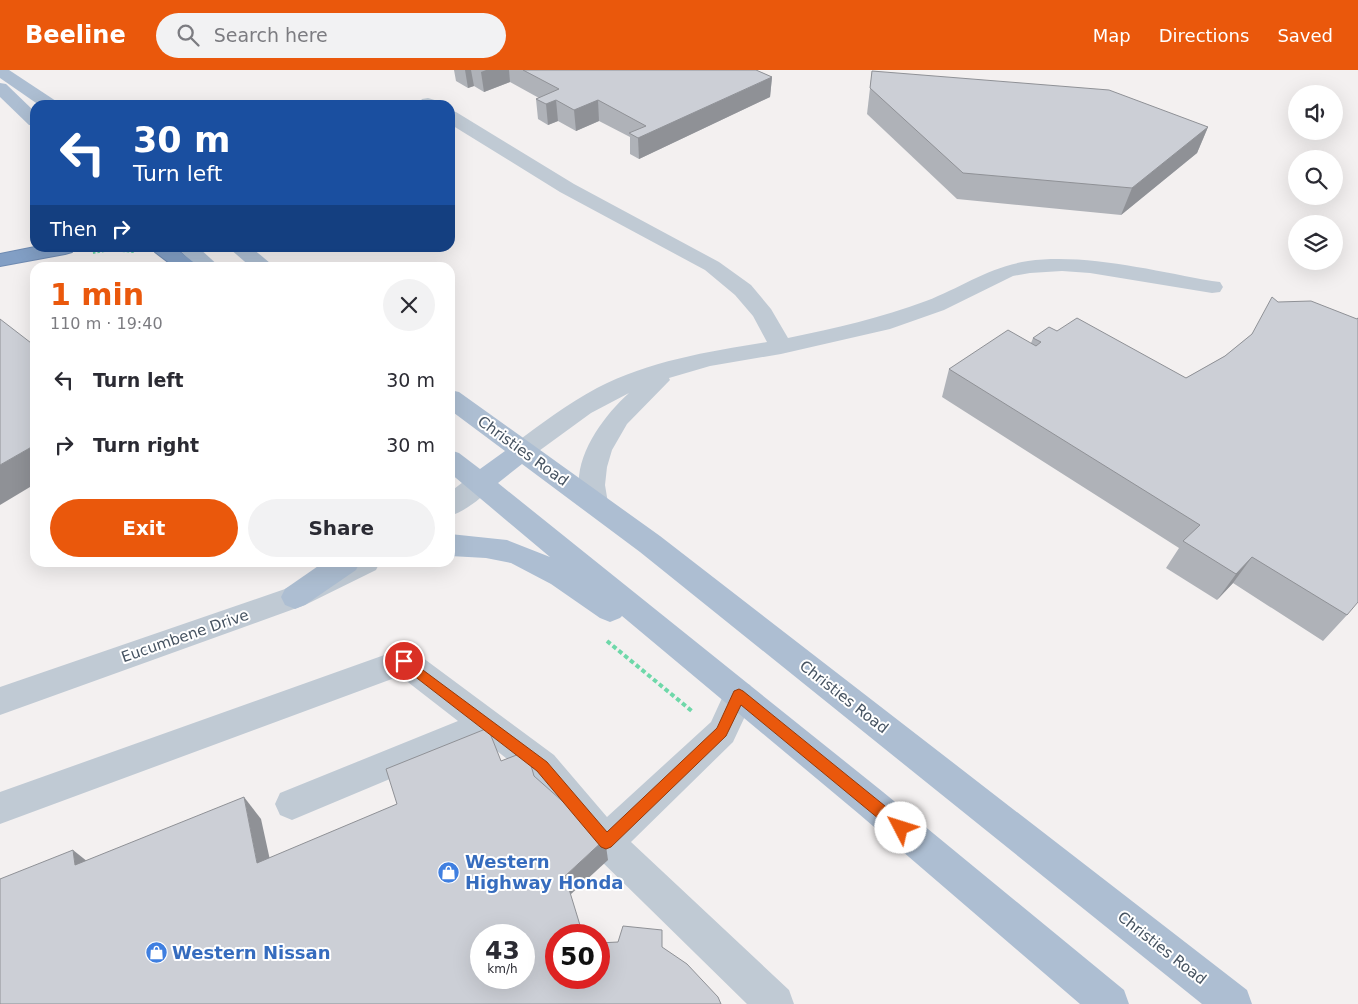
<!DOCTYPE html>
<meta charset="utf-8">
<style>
body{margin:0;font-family:"DejaVu Sans",sans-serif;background:#f2f2f3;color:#2b2b33;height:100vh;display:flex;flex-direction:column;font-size:19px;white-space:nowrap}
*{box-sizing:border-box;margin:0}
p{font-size:16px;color:#7c7c81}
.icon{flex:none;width:28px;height:28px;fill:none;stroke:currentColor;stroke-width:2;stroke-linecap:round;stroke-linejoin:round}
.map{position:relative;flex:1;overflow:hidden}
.drawer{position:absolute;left:30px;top:192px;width:425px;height:305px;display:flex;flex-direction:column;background:#fff;border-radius:15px;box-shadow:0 5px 20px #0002}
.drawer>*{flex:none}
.banner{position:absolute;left:30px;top:30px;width:425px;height:152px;border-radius:15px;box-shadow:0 5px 20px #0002;background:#1a4fa0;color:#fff;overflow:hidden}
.buttons{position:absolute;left:1288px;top:15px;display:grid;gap:10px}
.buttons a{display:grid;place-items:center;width:55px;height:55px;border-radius:50%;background:#fff;box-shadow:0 5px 20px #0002;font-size:25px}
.speed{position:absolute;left:470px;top:854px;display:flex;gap:10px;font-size:25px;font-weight:700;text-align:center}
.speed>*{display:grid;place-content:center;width:65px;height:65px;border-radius:50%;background:#fff;box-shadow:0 5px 20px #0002;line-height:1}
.speed small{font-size:12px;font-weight:400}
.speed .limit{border:8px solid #d22;background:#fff;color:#111}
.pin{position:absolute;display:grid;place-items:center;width:42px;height:42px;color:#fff;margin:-21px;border:2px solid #fff;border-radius:50%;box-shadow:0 1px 5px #0007}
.me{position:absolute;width:55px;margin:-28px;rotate:310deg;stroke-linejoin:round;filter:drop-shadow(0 0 4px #0008)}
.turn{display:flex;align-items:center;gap:18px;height:105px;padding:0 20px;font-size:22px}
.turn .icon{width:65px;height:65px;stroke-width:2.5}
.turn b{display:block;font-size:35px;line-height:42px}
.then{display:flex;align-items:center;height:48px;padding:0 20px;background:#0003;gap:10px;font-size:19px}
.round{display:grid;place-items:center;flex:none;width:52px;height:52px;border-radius:26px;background:#f2f2f3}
.overview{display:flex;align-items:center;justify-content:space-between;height:85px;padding:0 20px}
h1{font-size:30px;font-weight:800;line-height:38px;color:#ea580c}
.cta{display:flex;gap:10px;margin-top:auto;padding:10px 20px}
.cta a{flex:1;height:58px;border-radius:30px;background:#ea580c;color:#fff;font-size:20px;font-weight:800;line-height:58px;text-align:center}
.cta a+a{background:#f2f2f3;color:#2b2b33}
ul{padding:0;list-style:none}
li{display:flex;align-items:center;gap:15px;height:65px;padding:0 20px}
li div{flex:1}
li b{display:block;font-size:19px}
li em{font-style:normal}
header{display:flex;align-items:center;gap:30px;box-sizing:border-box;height:70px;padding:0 25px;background:#ea580c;color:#fff}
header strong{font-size:24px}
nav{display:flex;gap:28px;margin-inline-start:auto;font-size:18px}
.search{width:350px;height:45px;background:#f2f2f3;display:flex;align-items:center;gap:12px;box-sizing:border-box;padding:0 18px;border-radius:28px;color:#7c7c81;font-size:19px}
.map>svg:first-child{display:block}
</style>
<header>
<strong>Beeline</strong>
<div class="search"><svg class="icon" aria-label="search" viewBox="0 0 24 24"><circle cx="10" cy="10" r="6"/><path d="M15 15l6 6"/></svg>Search here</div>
<nav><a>Map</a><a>Directions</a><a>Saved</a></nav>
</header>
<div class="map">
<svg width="1358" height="934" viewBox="0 0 1358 934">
<rect width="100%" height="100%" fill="#f3f0f0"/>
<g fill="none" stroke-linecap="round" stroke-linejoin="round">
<defs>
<g id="highway">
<path d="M35 177 75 178 72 182 65 184 0 196V184Z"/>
<path d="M152 178H175L201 198H176L155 182Z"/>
</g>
</defs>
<use href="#highway" stroke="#6e8ab1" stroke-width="2"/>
<g stroke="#6ed8a9" stroke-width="2" stroke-dasharray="2.5 2" stroke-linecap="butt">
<path d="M112 178 111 180 135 182"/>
<path d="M93 183 111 180"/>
</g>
<path stroke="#6ed8a9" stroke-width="4" stroke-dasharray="4.5 3" stroke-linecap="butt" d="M607 571 693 642"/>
<g fill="#c0cad4" fill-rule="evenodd">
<path d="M428 28 438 31 441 35H421L419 33 422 29Z"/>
<path d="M450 41 456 42 574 114 719 192 751 215 771 239 788 268C835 258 881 248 926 231 962 217 989 197 1028 191 1085 183 1155 201 1212 211L1220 212 1223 217 1220 222 1212 223 1090 203 1062 201 1030 203 1013 206 944 240 890 259 781 284 710 296 669 308 670 310 627 354 612 380 607 397 605 415 608 433 604 440 595 443 586 440C563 400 600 349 629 323L591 343 532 386 523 389 514 386 510 380 514 374C541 354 567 334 597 318 649 291 710 281 767 272L753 246 735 225 705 200 560 122 450 54Z"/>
<path d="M480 403 489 406 493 413C485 427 465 441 450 446V422L471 406Z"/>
<path d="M339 492H380L376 500 305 535 0 645V617L285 519Z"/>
<path d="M404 578 415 582 554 685 607 747 711 652 728 615 739 611 750 615 755 625 733 672 631 772 789 920 794 934H747L594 784 530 707 483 670 292 750 280 745 275 734 280 723 458 651 400 606 0 754V722Z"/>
</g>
<g fill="#adbed2" fill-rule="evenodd">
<path d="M0 0H9L56 31 59 35H39L0 8Z"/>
<path d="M0 13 6 14 35 42V56L29 55 0 27Z"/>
<path d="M177 178H199L221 198H198Z"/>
<path d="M229 178H252L276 198H252Z"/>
<path d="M450 320 459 322 660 466 1247 920 1252 934H1202L640 482 522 394 498 413 883 722 1124 920 1129 934H1080L859 744 622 546 620 548 610 552 600 548 551 514 511 493 486 488 450 486V464L507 470 550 487 450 403V380L459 383 480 399 505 381 450 340Z"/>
<path d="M324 492H360L356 500 305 535 295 539 285 535 281 527 285 519Z"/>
</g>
<use href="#highway" fill="#829fc5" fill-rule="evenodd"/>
</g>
<g fill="#afb2b8">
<path d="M454 0H756L772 7 770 27 639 89 630 84V67L599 51 576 61 558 51 548 55 538 49 536 29 539 28 510 12 484 22 474 16 468 18 456 11Z"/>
<path d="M872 1 1208 57 1197 83 1121 145 957 129 867 44Z"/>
<path d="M1278 232 1357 249 1358 247 1347 545 1323 571 1233 513 1217 530 1166 498 1179 478 942 327 949 299 1031 273 1033 268 1057 261 1186 308 1225 286 1251 265Z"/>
</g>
<g fill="#8f9196">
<path d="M465 0H471L474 16 468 18Z"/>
<path d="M486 0H509L510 12 484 22 481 2Z"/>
<path d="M772 7 770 27 639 89 638 68Z"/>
<path d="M556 30 558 51 548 55 546 34Z"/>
<path d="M598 30 599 51 576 61 574 40Z"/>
<path d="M1208 57 1197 83 1121 145 1132 118Z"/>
<path d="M35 375V414L0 435V395Z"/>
<path d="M1252 487 1233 513 1217 530 1236 504Z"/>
<path d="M244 727 261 749 275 813 257 793Z"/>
<path d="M605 769 608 790 570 825 565 806Z"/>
<path d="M73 780 98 800 75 795Z"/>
</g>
<g fill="#cccfd6" stroke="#8f9196" fill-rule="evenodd">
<path d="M523 0H756L772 7 638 68 629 63 646 56 598 30 574 40 556 30 546 34 536 29 559 19Z"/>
<path d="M872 1 1109 20 1208 57 1132 118 963 103 870 18Z"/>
<path d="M1272 227 1278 232 1311 231 1357 249 1358 248V532L1347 545 1252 487 1236 504 1183 471 1200 455 949 299 1008 260 1036 276 1041 272 1033 268 1049 257 1057 261 1077 248 1186 308 1225 286 1252 264Z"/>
<path d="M0 249 35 276V375L0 395Z"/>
<path d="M488 658 501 691 527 681 534 706 605 769 565 806 583 865H556V908H599V873L618 872 623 856 662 860V877L687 894 718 927 721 934H0V809L73 780 75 795 244 727 257 793 397 734 386 699ZM481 865H524V908H481Z"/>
</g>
<path fill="#ea580c" stroke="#983908" d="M404 586 547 692 607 762 717 658 734 621 739 619 743 621 906 753 908 758 906 763 901 765 896 763 741 635 726 666 611 777 606 779 601 777 537 701 400 595 398 591 400 587Z"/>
<defs>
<symbol id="shop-disc" viewBox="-11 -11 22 22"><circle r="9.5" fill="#3f7fe0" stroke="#fff"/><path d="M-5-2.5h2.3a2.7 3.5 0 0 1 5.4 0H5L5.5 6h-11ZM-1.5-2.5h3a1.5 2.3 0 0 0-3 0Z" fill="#fff"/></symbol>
</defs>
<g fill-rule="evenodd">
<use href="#shop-disc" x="436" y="790" width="25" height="25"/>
<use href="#shop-disc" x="144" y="870" width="25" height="25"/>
</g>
<g text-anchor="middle" stroke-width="4" stroke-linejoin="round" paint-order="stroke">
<g font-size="15" fill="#465361" stroke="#fff">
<text transform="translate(523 381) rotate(36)" y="5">Christies Road</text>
<text transform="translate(185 566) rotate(-19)" y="5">Eucumbene Drive</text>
<text transform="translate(844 627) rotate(38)" y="5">Christies Road</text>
<text transform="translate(1162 878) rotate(38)" y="5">Christies Road</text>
</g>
<g font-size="18" font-weight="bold" fill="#366cbe" stroke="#fff" text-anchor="start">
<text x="465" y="798">Western<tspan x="465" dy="21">Highway Honda</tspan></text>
<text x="172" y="889">Western Nissan</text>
</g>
</g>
</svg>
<div class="buttons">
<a><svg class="icon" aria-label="sound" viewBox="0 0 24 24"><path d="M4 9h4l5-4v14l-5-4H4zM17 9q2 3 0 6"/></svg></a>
<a><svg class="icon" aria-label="search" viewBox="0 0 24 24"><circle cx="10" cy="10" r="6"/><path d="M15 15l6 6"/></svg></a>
<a><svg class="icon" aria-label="layers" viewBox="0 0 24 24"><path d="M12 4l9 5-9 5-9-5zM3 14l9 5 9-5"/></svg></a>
</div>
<div class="speed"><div>43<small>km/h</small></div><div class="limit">50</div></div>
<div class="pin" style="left:404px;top:591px;background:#d93025"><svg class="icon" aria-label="arrive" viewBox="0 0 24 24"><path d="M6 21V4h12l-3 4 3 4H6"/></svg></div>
<svg class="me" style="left:901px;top:758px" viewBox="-20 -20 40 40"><circle r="19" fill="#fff"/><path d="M0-13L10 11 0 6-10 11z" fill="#ea580c"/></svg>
<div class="banner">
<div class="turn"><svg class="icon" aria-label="left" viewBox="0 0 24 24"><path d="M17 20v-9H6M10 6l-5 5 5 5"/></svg><div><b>30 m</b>Turn left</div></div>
<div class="then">Then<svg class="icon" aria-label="right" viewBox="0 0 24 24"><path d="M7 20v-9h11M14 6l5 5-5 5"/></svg></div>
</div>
<section class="drawer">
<div class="overview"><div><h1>1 min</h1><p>110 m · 19:40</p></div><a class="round"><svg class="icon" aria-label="close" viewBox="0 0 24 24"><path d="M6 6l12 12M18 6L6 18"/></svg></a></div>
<ul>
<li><svg class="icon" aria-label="left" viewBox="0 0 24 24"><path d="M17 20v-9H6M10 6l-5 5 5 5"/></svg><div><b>Turn left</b></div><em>30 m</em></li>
<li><svg class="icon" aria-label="right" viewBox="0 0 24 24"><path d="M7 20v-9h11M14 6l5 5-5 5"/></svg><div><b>Turn right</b></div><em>30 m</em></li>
</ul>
<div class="cta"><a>Exit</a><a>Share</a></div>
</section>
</div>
